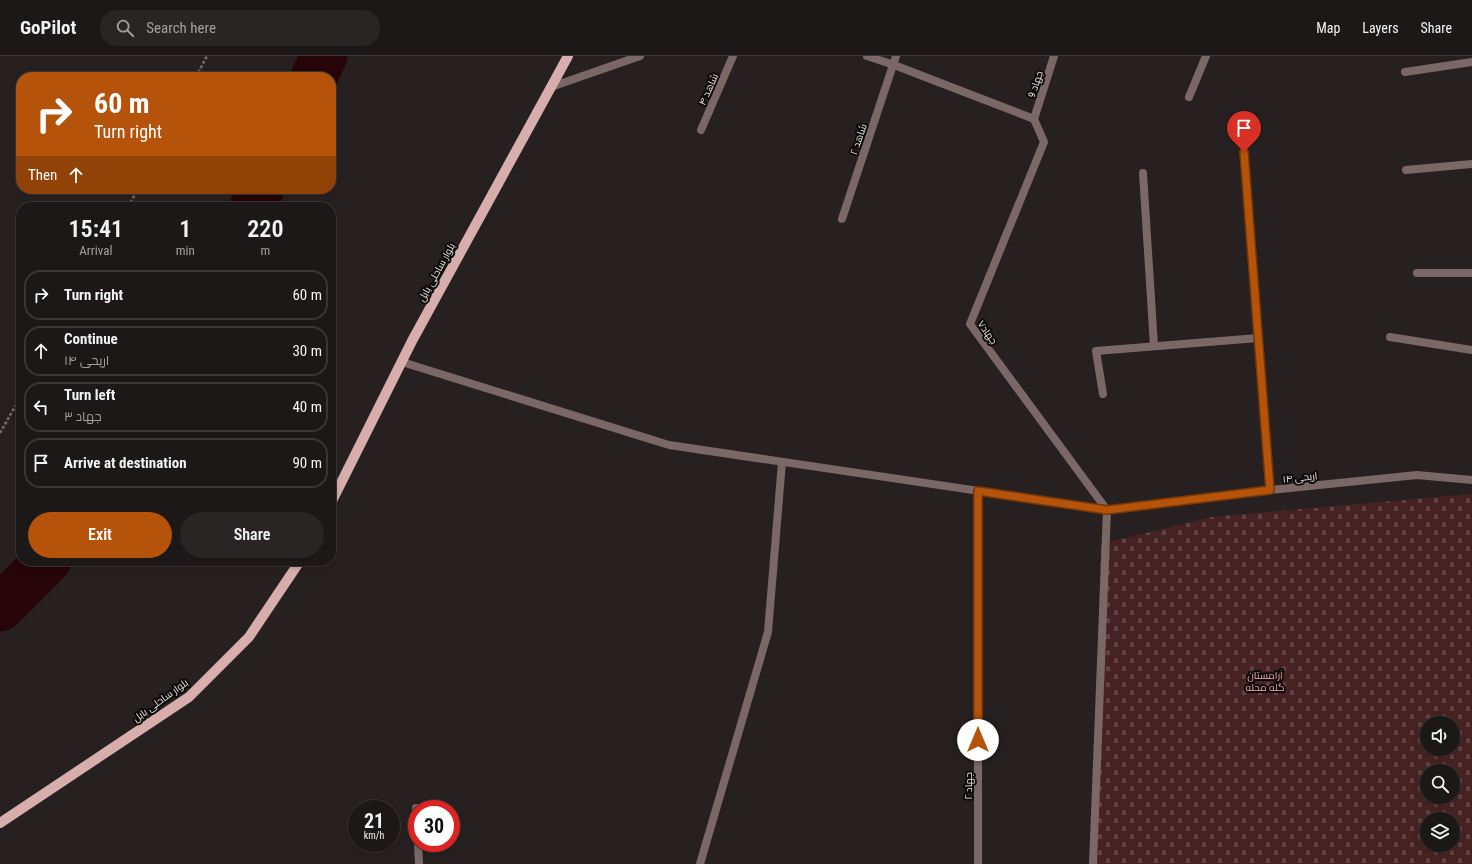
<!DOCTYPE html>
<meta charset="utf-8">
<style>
body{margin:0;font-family:"Roboto Condensed",Cairo,sans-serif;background:#2a2525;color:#f1f3f6;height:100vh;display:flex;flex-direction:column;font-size:15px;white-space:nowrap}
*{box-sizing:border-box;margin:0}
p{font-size:13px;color:#a0a0a2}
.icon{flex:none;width:22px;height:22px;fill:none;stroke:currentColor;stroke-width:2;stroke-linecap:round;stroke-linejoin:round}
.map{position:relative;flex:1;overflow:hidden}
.sheet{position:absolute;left:16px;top:146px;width:320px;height:364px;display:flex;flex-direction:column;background:#1d1818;border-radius:16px;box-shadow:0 2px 6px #0003,0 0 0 1px #3b3737}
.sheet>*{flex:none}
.hud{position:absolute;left:16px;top:16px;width:320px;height:122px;border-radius:16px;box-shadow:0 2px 6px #0003,0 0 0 1px #3b3737;background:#b45309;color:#fff;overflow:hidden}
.tools{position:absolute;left:1420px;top:660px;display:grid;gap:8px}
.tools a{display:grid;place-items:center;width:40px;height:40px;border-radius:50%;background:#1d1818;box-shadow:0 2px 6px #0003,0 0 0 1px #3b3737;font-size:20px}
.speed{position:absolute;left:348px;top:744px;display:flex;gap:8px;font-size:20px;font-weight:700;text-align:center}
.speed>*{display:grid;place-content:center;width:52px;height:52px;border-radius:50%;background:#1d1818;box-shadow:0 2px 6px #0003,0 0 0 1px #3b3737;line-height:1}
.speed small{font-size:10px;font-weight:400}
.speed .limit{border:6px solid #d22;background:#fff;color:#111}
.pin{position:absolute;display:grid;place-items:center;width:34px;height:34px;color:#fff;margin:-41px -17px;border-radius:50% 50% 50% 0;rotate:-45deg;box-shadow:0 0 4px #0007}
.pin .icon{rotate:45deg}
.me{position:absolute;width:44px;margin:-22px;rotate:0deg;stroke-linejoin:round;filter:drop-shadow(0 0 3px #0008)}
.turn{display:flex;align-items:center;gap:14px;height:84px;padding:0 12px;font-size:18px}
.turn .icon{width:52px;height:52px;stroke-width:2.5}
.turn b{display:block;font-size:28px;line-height:34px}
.then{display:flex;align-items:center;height:38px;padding:0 12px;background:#0003;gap:8px;font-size:15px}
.eta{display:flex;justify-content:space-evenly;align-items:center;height:68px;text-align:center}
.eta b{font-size:24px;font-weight:600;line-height:28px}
.cta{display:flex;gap:8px;margin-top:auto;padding:8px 12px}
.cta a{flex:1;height:46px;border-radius:24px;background:#b45309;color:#fff;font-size:16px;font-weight:600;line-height:46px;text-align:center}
.cta a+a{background:#2a2525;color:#f1f3f6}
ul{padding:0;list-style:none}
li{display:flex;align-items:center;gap:12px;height:50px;margin:0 8px 6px;padding:0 4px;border:2px solid #3b3737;border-radius:16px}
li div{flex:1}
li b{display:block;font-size:15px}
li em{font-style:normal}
header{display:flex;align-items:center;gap:24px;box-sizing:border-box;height:56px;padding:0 20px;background:#1d1818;border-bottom:1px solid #3b3737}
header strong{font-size:19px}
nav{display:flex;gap:22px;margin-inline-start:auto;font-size:14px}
.search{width:280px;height:36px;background:#2a2525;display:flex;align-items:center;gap:10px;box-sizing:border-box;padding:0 14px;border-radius:22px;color:#a0a0a2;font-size:15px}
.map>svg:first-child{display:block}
</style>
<header>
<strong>GoPilot</strong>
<div class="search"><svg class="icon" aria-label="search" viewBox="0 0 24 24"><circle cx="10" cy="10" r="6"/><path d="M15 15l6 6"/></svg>Search here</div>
<nav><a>Map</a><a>Layers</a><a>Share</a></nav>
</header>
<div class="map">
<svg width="1472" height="808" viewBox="0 0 1472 808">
<defs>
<pattern id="cemetery-stones" width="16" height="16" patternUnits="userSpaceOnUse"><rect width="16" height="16" fill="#472223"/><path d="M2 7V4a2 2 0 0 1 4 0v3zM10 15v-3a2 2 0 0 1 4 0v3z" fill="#624243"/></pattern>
</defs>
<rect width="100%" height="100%" fill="#272020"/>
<path fill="url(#cemetery-stones)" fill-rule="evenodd" d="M1472 438V808H1096V677L1101 488 1212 461ZM1427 667H1453V693H1427ZM1427 715H1453V741H1427ZM1427 763H1453V789H1427Z"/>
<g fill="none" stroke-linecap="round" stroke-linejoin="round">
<g stroke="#260407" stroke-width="47">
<path d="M314 21 324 0"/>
<path d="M253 151 261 133"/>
<path d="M0 552 47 505"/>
</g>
<g stroke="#736d6d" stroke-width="2.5" stroke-dasharray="3 2" stroke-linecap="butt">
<path d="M196 21 207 0"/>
<path d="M128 151 138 133"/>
<path d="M0 377 21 340"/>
</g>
<g stroke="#7c6767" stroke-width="8">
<path d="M867 0 894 9 1034 63"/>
<path d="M1405 16 1472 6"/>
<path d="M551 31 640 0"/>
<path d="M1189 41 1206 0"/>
<path d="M1034 63 1044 86 970 268 1107 454"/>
<path d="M1034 63 1054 0"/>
<path d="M701 74 733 0"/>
<path d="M1244 96 1270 434"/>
<path d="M1406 114 1472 108"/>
<path d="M1143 117 1154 290"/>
<path d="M842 163 896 0"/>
<path d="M1417 217H1472"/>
<path d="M1390 281 1472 294"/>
<path d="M402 306 669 389 1107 454 1270 434 1417 419 1472 424"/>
<path d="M1103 338 1096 295 1258 282"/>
<path d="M416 752 417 777"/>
<path d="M418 787 419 808"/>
<path d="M700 808 768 576 782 406"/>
<path d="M978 808V435"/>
<path d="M1093 808 1107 454"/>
</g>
<g stroke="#d8aeac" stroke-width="10">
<path d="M331 447 412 285 568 0"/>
<path d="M0 767 189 641 249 581 300 505"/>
</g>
</g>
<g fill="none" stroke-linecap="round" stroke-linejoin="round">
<defs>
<path id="route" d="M978 684V435L1107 454 1270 434 1244 96"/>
</defs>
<use href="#route" stroke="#753606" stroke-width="10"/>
<use href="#route" stroke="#b45309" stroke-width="7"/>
</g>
<g text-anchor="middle" stroke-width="4" stroke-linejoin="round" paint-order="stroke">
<g font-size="10" fill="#ebe6e6" stroke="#0d0a0a">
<text transform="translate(1035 28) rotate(-72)" y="4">جهاد 9</text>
<text transform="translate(708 33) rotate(-66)" y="4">شاهد ۴</text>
<text transform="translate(858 83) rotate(-71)" y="4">شاهد ۲</text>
<text transform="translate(436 216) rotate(-61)" y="4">بلوار ساحلی بابل</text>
<text transform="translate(988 276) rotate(55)" y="4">جهاد۷</text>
<text transform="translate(1300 421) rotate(-6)" y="4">اریحی ۱۴</text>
<text transform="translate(160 644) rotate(-36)" y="4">بلوار ساحلی بابل</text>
<text transform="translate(968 730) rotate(-90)" y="4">جهاد ۲</text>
</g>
<g font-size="10" fill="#f5aaa8" stroke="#0d0a0a">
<text x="1265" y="623">آرامستان<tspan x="1265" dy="12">گله محله</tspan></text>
</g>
</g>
</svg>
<div class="tools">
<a><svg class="icon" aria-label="sound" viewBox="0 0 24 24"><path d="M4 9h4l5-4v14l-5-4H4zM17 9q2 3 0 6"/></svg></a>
<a><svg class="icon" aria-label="search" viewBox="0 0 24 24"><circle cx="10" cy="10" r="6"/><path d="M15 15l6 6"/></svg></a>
<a><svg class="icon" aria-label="layers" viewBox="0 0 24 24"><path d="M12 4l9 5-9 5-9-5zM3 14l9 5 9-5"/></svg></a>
</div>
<div class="speed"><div>21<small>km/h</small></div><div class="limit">30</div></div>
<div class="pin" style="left:1244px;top:96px;background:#d93025"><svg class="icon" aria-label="arrive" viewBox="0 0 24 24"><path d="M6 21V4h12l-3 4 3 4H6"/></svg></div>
<svg class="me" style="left:978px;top:684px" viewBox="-20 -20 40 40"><circle r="19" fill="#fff"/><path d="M0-13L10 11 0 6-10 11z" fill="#b45309"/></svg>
<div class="hud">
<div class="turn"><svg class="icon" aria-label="right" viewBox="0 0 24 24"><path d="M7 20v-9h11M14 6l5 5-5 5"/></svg><div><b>60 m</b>Turn right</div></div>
<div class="then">Then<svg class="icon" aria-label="ahead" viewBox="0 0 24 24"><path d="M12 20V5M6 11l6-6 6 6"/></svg></div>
</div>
<section class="sheet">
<div class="eta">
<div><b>15:41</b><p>Arrival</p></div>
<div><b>1</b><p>min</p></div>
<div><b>220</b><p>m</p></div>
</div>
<ul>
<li><svg class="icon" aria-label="right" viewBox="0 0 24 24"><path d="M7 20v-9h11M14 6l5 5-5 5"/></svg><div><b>Turn right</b></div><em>60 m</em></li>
<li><svg class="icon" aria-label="ahead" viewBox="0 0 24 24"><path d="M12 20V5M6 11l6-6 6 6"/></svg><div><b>Continue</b><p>اریحی ۱۴</p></div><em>30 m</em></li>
<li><svg class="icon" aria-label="left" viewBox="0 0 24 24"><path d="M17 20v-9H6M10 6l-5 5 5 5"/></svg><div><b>Turn left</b><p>جهاد ۳</p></div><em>40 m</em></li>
<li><svg class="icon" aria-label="arrive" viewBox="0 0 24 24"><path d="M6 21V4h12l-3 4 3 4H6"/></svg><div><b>Arrive at destination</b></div><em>90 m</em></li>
</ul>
<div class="cta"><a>Exit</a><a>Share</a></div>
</section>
</div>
